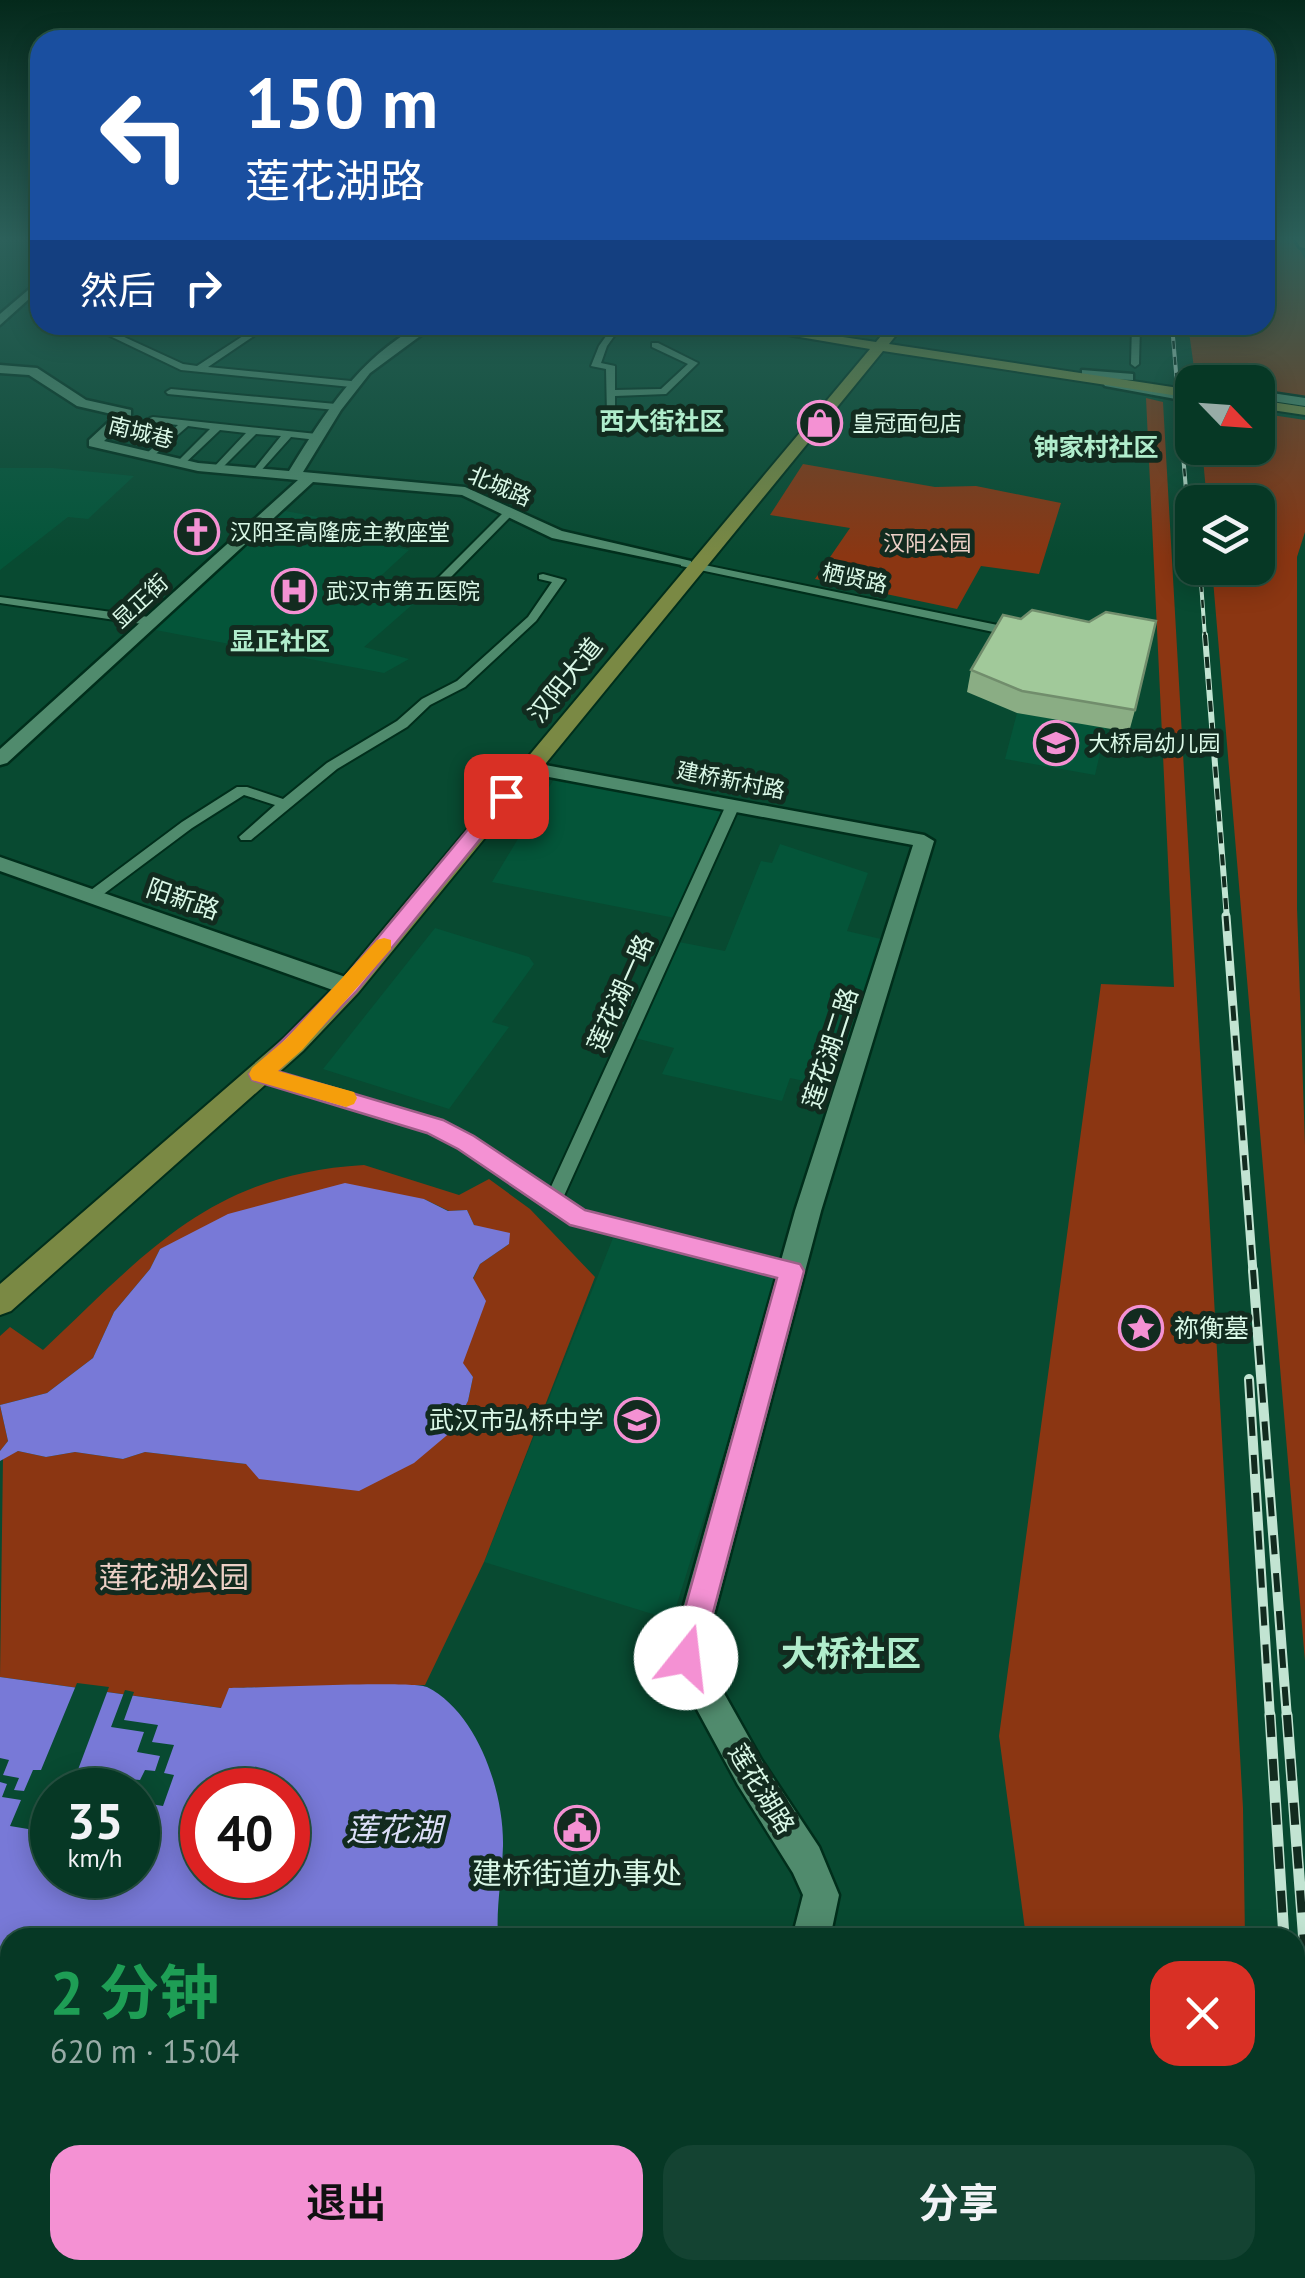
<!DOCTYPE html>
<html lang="zh">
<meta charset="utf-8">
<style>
body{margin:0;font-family:"PT Sans","Noto Sans SC",sans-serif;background:#144332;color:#f1f3f6;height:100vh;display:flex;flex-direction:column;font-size:38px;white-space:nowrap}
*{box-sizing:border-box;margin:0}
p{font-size:32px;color:#98aca7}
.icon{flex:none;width:55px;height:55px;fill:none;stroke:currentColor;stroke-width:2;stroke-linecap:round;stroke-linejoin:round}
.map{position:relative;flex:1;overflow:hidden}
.details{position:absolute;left:0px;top:1928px;width:1305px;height:352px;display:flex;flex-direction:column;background:#063825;border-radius:30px 30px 0 0;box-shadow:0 5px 25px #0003,0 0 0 2px #275242}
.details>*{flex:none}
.guide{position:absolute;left:30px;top:30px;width:1245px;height:305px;border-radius:30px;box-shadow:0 5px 25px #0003,0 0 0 2px #275242;background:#1a4fa0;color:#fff;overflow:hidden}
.needle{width:65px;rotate:115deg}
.tools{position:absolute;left:1175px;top:365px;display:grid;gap:20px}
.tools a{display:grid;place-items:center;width:100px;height:100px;border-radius:20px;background:#063825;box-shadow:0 5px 25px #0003,0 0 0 2px #275242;font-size:50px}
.speed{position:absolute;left:30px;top:1768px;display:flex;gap:20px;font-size:50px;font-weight:700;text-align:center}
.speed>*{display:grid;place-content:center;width:130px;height:130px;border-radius:50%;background:#063825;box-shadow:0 5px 25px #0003,0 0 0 2px #275242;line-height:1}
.speed small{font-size:25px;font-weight:400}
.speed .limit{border:15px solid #d22;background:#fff;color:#111}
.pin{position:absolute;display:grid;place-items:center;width:85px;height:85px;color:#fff;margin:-42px;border-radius:20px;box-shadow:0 5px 15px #0006}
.me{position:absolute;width:110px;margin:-55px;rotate:16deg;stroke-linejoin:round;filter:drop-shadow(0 0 8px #0008)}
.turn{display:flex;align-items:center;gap:35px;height:210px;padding:0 50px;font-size:45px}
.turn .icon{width:130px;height:130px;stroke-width:2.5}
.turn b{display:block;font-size:70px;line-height:85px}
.then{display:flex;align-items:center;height:95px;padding:0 50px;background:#0003;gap:20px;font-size:38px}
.round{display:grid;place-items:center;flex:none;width:105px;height:105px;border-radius:30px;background:#144332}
.summary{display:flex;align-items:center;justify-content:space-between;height:170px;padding:0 50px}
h1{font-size:60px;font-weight:700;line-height:75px;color:#1e9e55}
.primary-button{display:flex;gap:20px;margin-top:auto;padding:20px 50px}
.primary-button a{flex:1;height:115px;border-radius:30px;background:#f491d3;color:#111;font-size:40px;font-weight:700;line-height:115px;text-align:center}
.primary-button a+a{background:#144332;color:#f1f3f6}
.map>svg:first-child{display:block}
</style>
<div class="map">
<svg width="1305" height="2278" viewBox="0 0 1305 2278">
<rect width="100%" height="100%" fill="#084a31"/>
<g fill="#045539">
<path d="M0 468H53L134 476 88 519 68 517 0 570Z"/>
<path d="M280 510 388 530 376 542 409 550 371 585 421 597 364 647 409 659 384 673 150 629Z"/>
<path d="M1017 713 1106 727 1095 775 1005 759Z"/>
<path d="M554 779 723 810 675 918 492 882Z"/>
<path d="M780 844 868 873 847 931 881 939 833 1087 790 1078 782 1101 662 1074 674 1048 635 1038 679 942 725 951 761 861 772 863Z"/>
<path d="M435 928 529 957 534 964 492 1022 509 1027 449 1109 323 1069Z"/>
<path d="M613 1238 779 1277 672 1620 484 1562Z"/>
</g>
<g fill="#8b3612">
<path d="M1265 237H1293L1305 259V399L1258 393V382H1196L1188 325H1265Z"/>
<path d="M1146 398 1163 402 1243 1808 1245 1937H1026L999 1736 1101 984 1174 987Z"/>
<path d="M1258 413 1305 420V532L1297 557V908L1305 1145V1661L1212 568H1258V502H1207L1202 448H1258Z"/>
<path d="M803 464 935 487 976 486 1061 503 1039 574 981 566 957 609 815 579 850 528 770 515Z"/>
<path d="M364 1165 459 1195 489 1179 530 1209 595 1277 484 1562 425 1685 230 1688 222 1708 0 1677 3 1458 18 1451 46 1457 75 1452 123 1459 145 1452 246 1464 452 1431 468 1401 473 1377 462 1363 485 1301 473 1279 480 1264 509 1244 474 1225 467 1210 449 1211 424 1199 190 1237 160 1249 150 1269 114 1312 93 1358 47 1393 0 1405 8 1441 0 1451V1336L10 1327 43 1350C147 1252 211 1174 364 1165Z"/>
<path d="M999 2270H1252L1253 2278H999Z"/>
</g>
<g fill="#7879d7" fill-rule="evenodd">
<path d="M345 1183 424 1199 448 1211 467 1210 474 1225 510 1233 509 1244 480 1264 473 1278 486 1301 463 1363 473 1377 468 1401 452 1431 414 1463 359 1491 259 1479 246 1464 145 1452 123 1459 75 1452 46 1457 18 1451 0 1461V1451L8 1441 0 1405 47 1393 93 1358 114 1312 150 1269 160 1249 228 1214Z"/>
<path d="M0 1677 221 1708 229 1688C258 1688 413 1680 427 1687 478 1713 504 1792 503 1846 502 1877 496 1906 498 1937L10 1938V2270H339L332 2278H0ZM52 1790H138V1875H52ZM202 1790H288V1875H202Z"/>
</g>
<g fill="#084a31">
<path d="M77 1683 109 1687 76 1775 83 1777 78 1790H52V1833L10 1826 21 1800 2 1797 7 1784 0 1782V1758L9 1760 3 1775 19 1778 14 1790 24 1791 33 1770H41Z"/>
<path d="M125 1690 134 1692 124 1720 158 1725 152 1742 174 1745 164 1773 174 1775 163 1806 138 1802V1790L116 1787 105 1790 110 1777 140 1780 145 1770 155 1771 160 1756 137 1752 144 1732 111 1727Z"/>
</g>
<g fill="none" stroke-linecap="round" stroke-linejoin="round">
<defs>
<g id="street">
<rect x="33" y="298" width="7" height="4"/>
<path d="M87 325H98L183 364 197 366 260 325H270L208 367 351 381 356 384 351 387 181 370Z"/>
<path d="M614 325H622L607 346 601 363 615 366V390L661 389 688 364 652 347V343H658L698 363 666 394 615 396V410L702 427 707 430 705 432 607 414 606 369 591 366 599 346Z"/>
<path d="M1132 325H1140L1139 364 1135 367 1131 364Z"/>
<path d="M171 389 336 404 341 407 336 410 168 394 166 392Z"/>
<path d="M153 417 317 434 322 437 317 440 291 437 257 475 252 472 281 436 256 434 218 472 214 471V467L246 433 220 430 182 466 177 463 178 461 210 429 188 426 151 458 147 457V453L178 425 150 422V418Z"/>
<path d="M505 511 514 513 448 580 478 588V592L436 584V580Z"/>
<path d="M685 561 1017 629 1023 633 1017 637 681 566V562Z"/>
<path d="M543 574 565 580 536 621 465 687 430 705 407 727 337 769 251 840H241L239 837 275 805 244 795 192 828 97 899H87V893L182 822 237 787H247L283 799 327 763 397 721 422 699 457 681 528 617 552 582 539 579V575Z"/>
<path d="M0 597 149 617 155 621 149 625 0 603Z"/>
<path d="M733 801 740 805 563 1198 584 1212 792 1263 799 1265 801 1271 799 1277 792 1279 573 1223 460 1147 429 1131 254 1078 252 1074 260 1068 441 1121 472 1137 550 1189 726 805Z"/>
</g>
<g id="secondary">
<path d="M40 280V289L0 325V314Z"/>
<path d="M420 325H435L370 373 341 410 303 472 465 487 562 531 691 561V567L552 538 462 495 313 482 7 763 0 765V749L298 480 198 471 89 446V440L116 415 77 406 29 375 0 373V365L37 368 86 400 131 410V416L104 441 198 463 289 471C325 413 358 359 420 325Z"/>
<path d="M1082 370 1133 374V380L1111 379 1192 394V402L1105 386 1103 383 1110 379 1082 376Z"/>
<path d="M1258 391 1305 398V406L1258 399Z"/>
<path d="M529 762 924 835 934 841 821 1211 703 1656 762 1761 819 1847 839 1895 830 1938H792L803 1895 793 1873 738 1785 669 1658 795 1211 913 845 522 772 519 768Z"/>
<path d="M0 857 357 981 360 987 357 993H341L0 871Z"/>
<path d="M630 2270H675L672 2278H627Z"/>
</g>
<g id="primary">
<path d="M729 325H763L876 342 890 325H904L889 344 1192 390V398L883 351 358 993 303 1051 11 1311 0 1315V1284L285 1037 340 981 870 349Z"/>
<path d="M1258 400 1305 407V415L1258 408Z"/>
</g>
<path id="highway" d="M1294 237H1305V248L1300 247Z"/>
</defs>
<use href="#street" stroke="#002e1b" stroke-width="4"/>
<use href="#secondary" stroke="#002e1b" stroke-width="5"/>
<use href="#primary" stroke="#002e1b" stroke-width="4"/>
<use href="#highway" stroke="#002e1b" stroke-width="6"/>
<use href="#street" fill="#508b6d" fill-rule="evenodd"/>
<use href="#secondary" fill="#508b6d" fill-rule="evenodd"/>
<use href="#primary" fill="#7a8944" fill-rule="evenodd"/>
<use href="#highway" fill="#968828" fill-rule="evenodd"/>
<defs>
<g id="rail-far4">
<path d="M1172 325 1192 560"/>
<path d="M1200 568 1205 638"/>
</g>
<path id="rail-far3" d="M1205 635 1227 919"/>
<path id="rail-far2" d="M1226 916 1253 1272"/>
<g id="rail-far1">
<path d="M1253 1270 1287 1718"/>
<path d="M1249 1379 1270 1718"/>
</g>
<g id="rail">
<path d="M1270 1715 1284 1938"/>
<path d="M1287 1715 1305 1956"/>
<path d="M1295 2211 1296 2278"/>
</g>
</defs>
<use href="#rail-far4" stroke="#c2e4d2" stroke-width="4"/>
<use href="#rail-far3" stroke="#c2e4d2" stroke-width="6"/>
<use href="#rail-far2" stroke="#c2e4d2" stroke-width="9"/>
<use href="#rail-far1" stroke="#c2e4d2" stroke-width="10"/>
<use href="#rail" stroke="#c2e4d2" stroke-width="11"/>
<use href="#rail-far4" stroke="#122b1f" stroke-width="2.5" stroke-dasharray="8" stroke-linecap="butt"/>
<use href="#rail-far3" stroke="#122b1f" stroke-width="4" stroke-dasharray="11" stroke-linecap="butt"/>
<use href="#rail-far2" stroke="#122b1f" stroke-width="5" stroke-dasharray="15" stroke-linecap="butt"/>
<use href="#rail-far1" stroke="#122b1f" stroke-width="6" stroke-dasharray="19" stroke-linecap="butt"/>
<use href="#rail" stroke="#122b1f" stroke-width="8" stroke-dasharray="22" stroke-linecap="butt"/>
</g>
<path fill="#8aad84" d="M1021 619 1135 710 1129 732 1017 713 967 692 971 670Z"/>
<path fill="#a1c99a" stroke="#718d6c" stroke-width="2.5" d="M1032 610 1089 622 1106 612 1156 621 1135 710 1022 691 971 670 1003 615 1021 619Z"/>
<linearGradient id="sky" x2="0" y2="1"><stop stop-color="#04291b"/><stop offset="0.43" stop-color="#2c605a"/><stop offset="1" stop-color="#2c605a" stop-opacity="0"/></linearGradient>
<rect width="1305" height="556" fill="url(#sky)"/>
<path fill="#f491d3" stroke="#9f5e89" stroke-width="2.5" d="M506 790 512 792V800L356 992 277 1071 443 1120 474 1136 585 1210 800 1264 804 1271 701 1658 697 1668 686 1673 676 1668 671 1658 777 1278 570 1225 458 1149 427 1133 252 1080 249 1074 341 982 499 792Z"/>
<path fill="#f59e0b" d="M384 938 391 940V949L302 1050 278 1071 354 1092 357 1098 354 1104 346 1107 252 1080 249 1074 252 1068 286 1039 377 940Z"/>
<defs>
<symbol id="shop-ring" viewBox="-11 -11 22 22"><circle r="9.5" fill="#122b1f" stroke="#f491d3" stroke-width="1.5"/><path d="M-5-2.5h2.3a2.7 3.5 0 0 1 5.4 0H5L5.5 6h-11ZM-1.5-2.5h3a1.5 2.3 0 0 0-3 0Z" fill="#f491d3"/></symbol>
<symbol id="church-ring" viewBox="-11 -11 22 22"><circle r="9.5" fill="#122b1f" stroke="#f491d3" stroke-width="1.5"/><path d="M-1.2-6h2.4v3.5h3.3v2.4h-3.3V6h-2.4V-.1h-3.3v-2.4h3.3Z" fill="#f491d3"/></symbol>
<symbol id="hospital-ring" viewBox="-11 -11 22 22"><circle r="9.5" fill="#122b1f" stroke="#f491d3" stroke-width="1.5"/><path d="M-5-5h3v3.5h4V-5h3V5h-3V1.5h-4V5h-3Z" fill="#f491d3"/></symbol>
<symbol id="school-ring" viewBox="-11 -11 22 22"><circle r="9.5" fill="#122b1f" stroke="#f491d3" stroke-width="1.5"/><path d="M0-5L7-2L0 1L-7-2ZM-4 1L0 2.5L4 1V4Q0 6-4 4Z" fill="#f491d3"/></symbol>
<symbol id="sight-ring" viewBox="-11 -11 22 22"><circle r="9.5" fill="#122b1f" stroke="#f491d3" stroke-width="1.5"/><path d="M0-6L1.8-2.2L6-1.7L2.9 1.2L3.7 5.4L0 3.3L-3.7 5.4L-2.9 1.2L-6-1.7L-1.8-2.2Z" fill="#f491d3"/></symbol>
<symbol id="civic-ring" viewBox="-11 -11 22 22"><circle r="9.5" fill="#122b1f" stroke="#f491d3" stroke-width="1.5"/><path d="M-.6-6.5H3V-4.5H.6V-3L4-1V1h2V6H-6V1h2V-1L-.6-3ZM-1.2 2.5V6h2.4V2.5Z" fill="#f491d3"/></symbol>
</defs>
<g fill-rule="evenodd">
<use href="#shop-ring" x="795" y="398" width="50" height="50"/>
<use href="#church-ring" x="172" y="507" width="50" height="50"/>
<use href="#hospital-ring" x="269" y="566" width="50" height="50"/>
<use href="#school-ring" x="1031" y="718" width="50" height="50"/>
<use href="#sight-ring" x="1116" y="1303" width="50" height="50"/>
<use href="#school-ring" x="612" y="1395" width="50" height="50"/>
<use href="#civic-ring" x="552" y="1803" width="50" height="50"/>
</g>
<g text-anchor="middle" stroke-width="10" stroke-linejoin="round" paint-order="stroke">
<g font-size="22" fill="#daf8e7" stroke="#122b1f" text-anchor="start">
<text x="852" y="431">皇冠面包店</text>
<text x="230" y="540">汉阳圣高隆庞主教座堂</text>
<text x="326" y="599">武汉市第五医院</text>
<text x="1088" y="751">大桥局幼儿园</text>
</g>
<g font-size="22" fill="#daf8e7" stroke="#122b1f">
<text transform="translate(141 432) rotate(14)" y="8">南城巷</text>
<text transform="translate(500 486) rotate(23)" y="8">北城路</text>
<text transform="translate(855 578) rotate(12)" y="8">栖贤路</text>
<text transform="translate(140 601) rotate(-43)" y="8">显正街</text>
<text transform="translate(731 780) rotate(11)" y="8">建桥新村路</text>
</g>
<g font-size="22" fill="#ecd0c6" stroke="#122b1f">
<text x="927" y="551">汉阳公园</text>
</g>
<g font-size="25" font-weight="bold" fill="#b0edcc" stroke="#122b1f">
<text x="662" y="430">西大街社区</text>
<text x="1096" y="456">钟家村社区</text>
<text x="280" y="650">显正社区</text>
</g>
<g font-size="25" fill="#daf8e7" stroke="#122b1f">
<text transform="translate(565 680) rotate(-51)" y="9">汉阳大道</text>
<text transform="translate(183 899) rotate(19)" y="9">阳新路</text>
<text transform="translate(620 993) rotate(-66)" y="9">莲花湖一路</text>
<text transform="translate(830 1048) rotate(-72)" y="9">莲花湖二路</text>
<text transform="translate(762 1789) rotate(58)" y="9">莲花湖路</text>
</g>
<g font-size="25" fill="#daf8e7" stroke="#122b1f" text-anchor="start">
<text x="1174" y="1337">祢衡墓</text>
<text x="604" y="1429" text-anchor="end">武汉市弘桥中学</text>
</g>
<g font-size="30" fill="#ecd0c6" stroke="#122b1f">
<text x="174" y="1588">莲花湖公园</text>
</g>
<g font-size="30" fill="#daf8e7" stroke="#122b1f">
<text x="577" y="1884">建桥街道办事处</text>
</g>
<g font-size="32" font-style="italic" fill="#dcdff8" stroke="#122b1f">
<text x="394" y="1841">莲花湖</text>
</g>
<g font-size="35" font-weight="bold" fill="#b0edcc" stroke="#122b1f">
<text x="851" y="1666">大桥社区</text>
</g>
</g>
</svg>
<div class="tools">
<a><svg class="needle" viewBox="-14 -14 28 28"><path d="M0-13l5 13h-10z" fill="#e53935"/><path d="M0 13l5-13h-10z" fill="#98aca7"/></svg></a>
<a><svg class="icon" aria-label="layers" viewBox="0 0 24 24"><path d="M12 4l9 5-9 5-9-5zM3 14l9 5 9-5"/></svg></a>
</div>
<div class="speed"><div>35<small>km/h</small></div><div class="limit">40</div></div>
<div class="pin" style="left:506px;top:796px;background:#d93025"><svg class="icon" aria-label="arrive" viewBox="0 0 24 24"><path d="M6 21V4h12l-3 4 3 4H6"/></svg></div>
<svg class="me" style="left:686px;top:1658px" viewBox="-20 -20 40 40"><circle r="19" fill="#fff"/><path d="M0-13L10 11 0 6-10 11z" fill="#f491d3"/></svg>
<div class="guide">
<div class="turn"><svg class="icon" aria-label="left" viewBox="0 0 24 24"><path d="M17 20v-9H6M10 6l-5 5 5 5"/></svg><div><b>150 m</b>莲花湖路</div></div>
<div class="then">然后<svg class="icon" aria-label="right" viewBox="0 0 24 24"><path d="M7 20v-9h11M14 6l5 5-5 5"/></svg></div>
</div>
<section class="details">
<div class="summary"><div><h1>2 分钟</h1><p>620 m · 15:04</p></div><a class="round" style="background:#d93025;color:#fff"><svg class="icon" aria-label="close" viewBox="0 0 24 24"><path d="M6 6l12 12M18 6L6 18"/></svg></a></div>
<div class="primary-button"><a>退出</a><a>分享</a></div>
</section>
</div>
